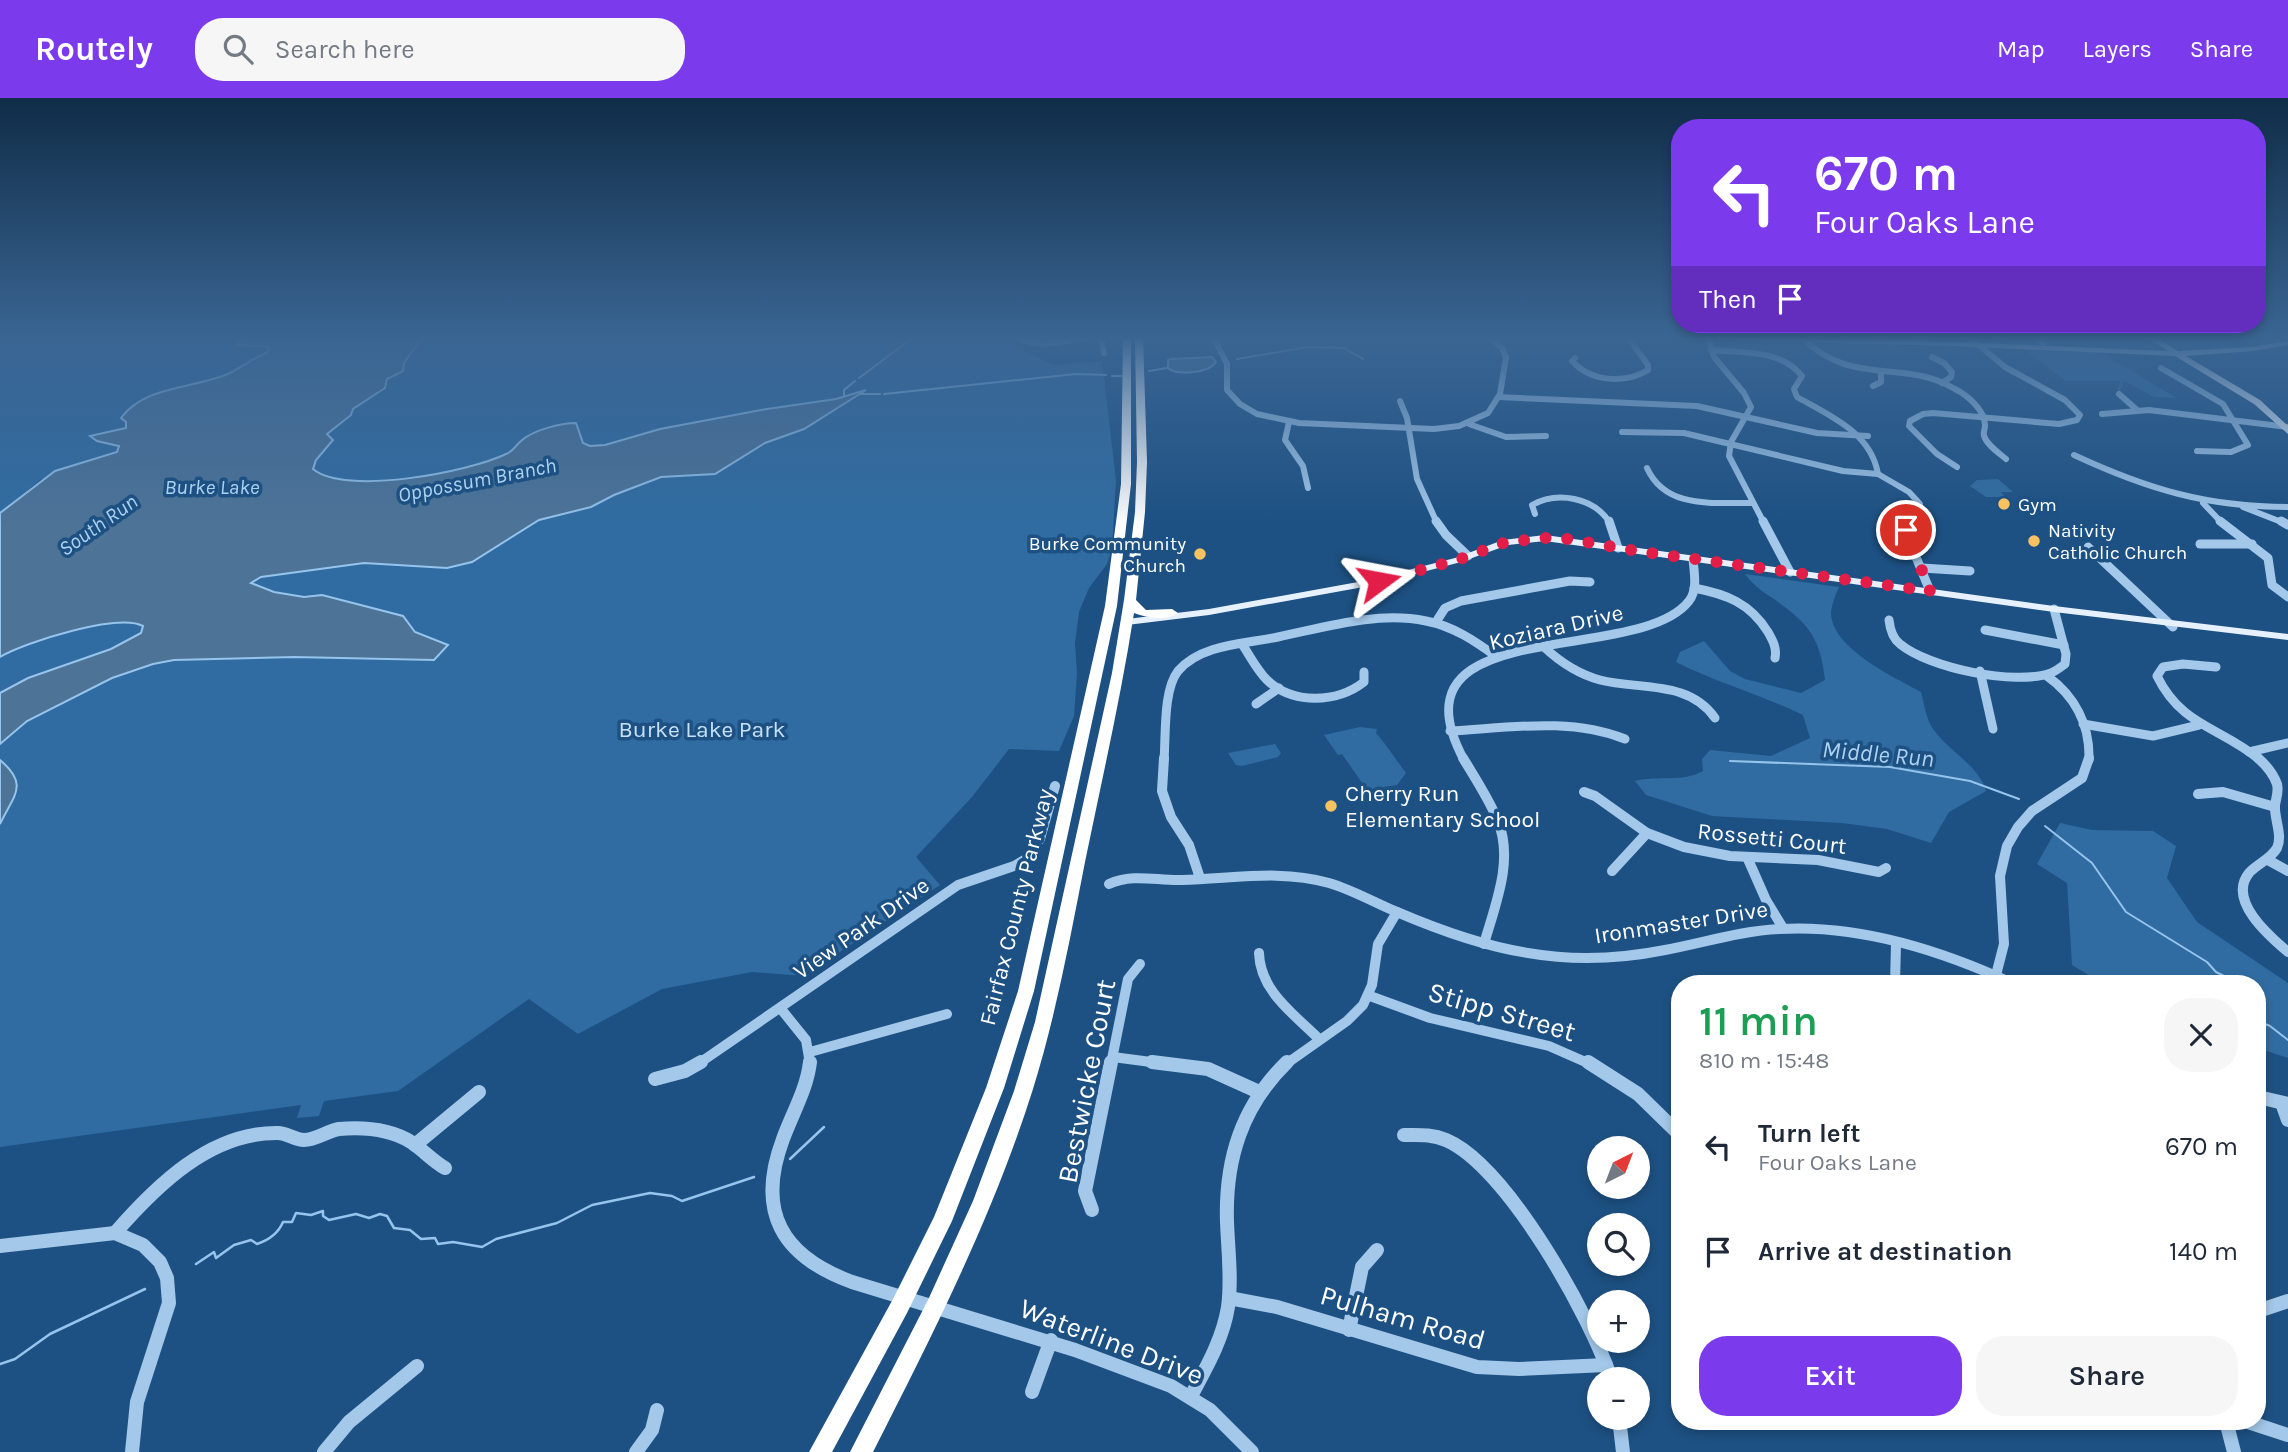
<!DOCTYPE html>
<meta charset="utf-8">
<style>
body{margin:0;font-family:Karla,sans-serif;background:#f6f6f7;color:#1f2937;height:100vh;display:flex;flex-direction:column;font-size:26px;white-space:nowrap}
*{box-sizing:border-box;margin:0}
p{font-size:23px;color:#747a83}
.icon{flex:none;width:38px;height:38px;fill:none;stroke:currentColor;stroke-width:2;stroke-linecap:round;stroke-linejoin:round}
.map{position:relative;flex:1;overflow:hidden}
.side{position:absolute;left:1671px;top:877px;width:595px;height:455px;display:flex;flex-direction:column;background:#fff;border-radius:28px;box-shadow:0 4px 10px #0003}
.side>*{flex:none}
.top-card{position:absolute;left:1671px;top:21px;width:595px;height:214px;border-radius:28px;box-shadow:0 4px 10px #0003;background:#7c3aed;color:#fff;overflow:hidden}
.needle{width:46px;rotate:42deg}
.controls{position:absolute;left:1587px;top:1038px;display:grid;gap:14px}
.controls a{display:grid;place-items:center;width:63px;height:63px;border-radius:50%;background:#fff;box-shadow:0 4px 10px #0003;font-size:35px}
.pin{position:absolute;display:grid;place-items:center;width:60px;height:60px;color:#fff;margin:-30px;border:4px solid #fff;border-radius:50%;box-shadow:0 2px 7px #0007}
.me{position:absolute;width:77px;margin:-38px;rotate:77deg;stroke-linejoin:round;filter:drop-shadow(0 0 5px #0008)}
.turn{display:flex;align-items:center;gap:24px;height:147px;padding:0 28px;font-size:32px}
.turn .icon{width:91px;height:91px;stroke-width:2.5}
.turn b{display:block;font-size:49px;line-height:60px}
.then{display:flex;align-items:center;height:66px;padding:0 28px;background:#0003;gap:14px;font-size:26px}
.round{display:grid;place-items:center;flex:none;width:74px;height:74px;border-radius:28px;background:#f6f6f7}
.head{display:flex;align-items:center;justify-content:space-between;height:119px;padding:0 28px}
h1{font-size:42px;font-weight:600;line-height:52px;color:#1e9e55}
.primary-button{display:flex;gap:14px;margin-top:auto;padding:14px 28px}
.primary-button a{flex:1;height:80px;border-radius:28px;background:#7c3aed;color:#fff;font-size:28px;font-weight:600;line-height:80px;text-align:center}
.primary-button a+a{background:#f6f6f7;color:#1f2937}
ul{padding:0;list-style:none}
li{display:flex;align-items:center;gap:21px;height:105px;padding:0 28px}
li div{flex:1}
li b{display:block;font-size:26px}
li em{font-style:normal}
header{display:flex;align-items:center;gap:42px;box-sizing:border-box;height:98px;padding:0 35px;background:#7c3aed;color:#fff}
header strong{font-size:33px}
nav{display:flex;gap:38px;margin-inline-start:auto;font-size:24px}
.search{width:490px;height:63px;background:#f6f6f7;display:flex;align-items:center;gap:18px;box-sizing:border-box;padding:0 24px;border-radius:28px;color:#747a83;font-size:26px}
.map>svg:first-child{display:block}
</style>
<header>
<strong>Routely</strong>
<div class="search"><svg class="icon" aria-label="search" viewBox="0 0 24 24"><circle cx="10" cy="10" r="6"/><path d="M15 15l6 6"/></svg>Search here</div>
<nav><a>Map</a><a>Layers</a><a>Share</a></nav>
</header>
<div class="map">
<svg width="2288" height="1354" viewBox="0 0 2288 1354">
<rect width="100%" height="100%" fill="#1d5183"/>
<g fill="#306ca1">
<path d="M0 238H259L245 241 238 248 271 251 231 274 142 302 133 306 121 320 126 324V330L97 343 119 348 117 354 77 366 40 382 0 415Z"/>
<path d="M423 238H1000L1004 243 1053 267 1102 263 1116 382 1112 450 1107 466 1089 490 1079 514 1075 545 1077 575 1074 618 1059 653 1009 651 972 699 916 759 940 787 804 878 752 874 662 891 578 936 529 901 398 993 324 1003 319 1018 297 1020 301 1007 0 1049V726C13 698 30 687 0 662V646L4 640 27 623 112 580 153 566 174 562 294 559 434 561 448 547 415 534 403 518 322 497 304 499 274 494 250 485 261 479 364 465 447 470 472 464 539 422 591 409 614 397 661 379 715 376 765 345 805 331 864 294 836 301 761 312 660 331 605 347 590 348 583 345 565 325C554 329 540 332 529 338 520 343 515 353 504 357 465 374 347 398 313 372L316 362 333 342 326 336 351 317 353 311 385 290 387 281 403 273 404 265Z"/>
<path d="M2022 250 2105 254 2113 262 2177 300 2154 299 2124 283 2120 293 2117 292 2120 283H2066Z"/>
<path d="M1998 381 2013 394H2001L2005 399H1986L1970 388 1977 382Z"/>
<path d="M1745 476 1839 489C1836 496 1831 508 1831 516 1833 551 1894 579 1921 594 1924 605 1926 621 1933 631 1948 653 1979 667 1986 693L1949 714 1931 745 1887 731 1842 725 1712 718 1646 697 1635 683C1658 677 1682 685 1703 673L1702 661 1710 652 1771 658 1810 640 1803 617C1762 597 1717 585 1676 564L1680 554 1704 543 1730 573 1745 581 1801 595 1825 582C1820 539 1809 526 1774 501 1763 494 1753 487 1745 476Z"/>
<path d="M135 524 143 528 141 535 111 551 28 580 0 595V559C38 536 91 525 135 524Z"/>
<path d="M1360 629 1377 631 1376 635C1388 649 1394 659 1406 675L1397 687 1367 692 1342 656 1338 657 1324 637Z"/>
<path d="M1275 646 1281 655 1278 659 1242 668 1236 667 1228 655Z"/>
<path d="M2060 725 2092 732 2153 733 2176 748 2167 780 2197 824 2288 885V960L2258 950V886L2102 885 2072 867 2067 785 2037 766Z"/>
</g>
<g fill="#4d7397" stroke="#96c4ec" stroke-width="2">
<path d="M259 238H423L404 265 403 273 387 281 385 290 353 311 351 317 327 336 333 342 316 362 313 371C345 398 469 374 506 356 514 353 515 348 521 343 533 332 561 325 576 325L583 345 590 348 605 347 660 331 761 312 836 301 866 292 804 331 765 345 715 376 661 379 614 397 591 409 539 422 472 464 447 470 364 465 261 479 251 485 274 494 304 499 322 497 403 518 415 534 448 547 434 562 294 559 174 562 153 566 112 580 27 623 0 646V595L28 580 111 551 141 535 143 528C118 515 25 544 0 559V415L55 373 117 354 119 348 97 343 90 338 126 330V324L121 320C145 287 195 291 230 275 243 268 254 260 268 254L269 249 237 247 245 241Z"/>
<path d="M1212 259 1216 264C1209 275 1177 278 1168 270V262L1172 261Z"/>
<path d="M0 662C30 687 13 698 0 726Z"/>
</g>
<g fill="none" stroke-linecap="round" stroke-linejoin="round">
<g stroke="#96c4ec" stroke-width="2">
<path d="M1237 261 1308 249 1344 250 1363 261"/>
<path d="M1149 273 1167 270"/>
<path d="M1112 278H1121"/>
<path d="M859 280 915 238"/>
<path d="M860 296H880"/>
<path d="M884 296 1076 276 1106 277"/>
<path d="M844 298V292L855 283"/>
<path d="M1730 663 1890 669 1970 683 2019 701"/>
<path d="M2045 728 2092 765 2126 814 2207 864 2216 874 2240 886"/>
<path d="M2258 923 2270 928 2288 942"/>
</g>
<g stroke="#96c4ec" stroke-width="2.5">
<path d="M790 1061 824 1029"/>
<path d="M196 1166 214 1154 216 1160 234 1147 251 1142 257 1146C269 1142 278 1136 283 1124H292L296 1115 311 1117 323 1113V1118L329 1122 356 1116 369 1120 380 1116 387 1118 394 1130 410 1132 421 1141 435 1140 438 1146 453 1144 482 1149 496 1141 557 1125 592 1107 650 1095 672 1098 682 1103 754 1079"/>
<path d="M0 1266 15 1261 50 1236 145 1191"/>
</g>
<g stroke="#a3c8ea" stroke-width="6">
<path d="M1014 238C1039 252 1065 243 1091 238"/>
<path d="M1095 238 1102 244 1104 255"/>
<path d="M1213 238 1227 266V292L1240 306 1257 316 1299 325 1434 331 1459 328 1488 315 1500 296 1506 259 1502 250 1488 238"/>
<path d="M1708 238 1714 259 1744 295 1751 309 1731 344 1729 358 1764 425"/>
<path d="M1800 238C1853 291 1901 259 1955 291 1967 297 1985 312 1985 327 1985 333 1983 332 1984 338 1987 347 1999 355 2006 361"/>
<path d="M2035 238 2043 246"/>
<path d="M1711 252C1742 255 1781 251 1802 278L1794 291 1797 299C1831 318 1871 335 1878 376"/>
<path d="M1932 259 1944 265 1952 274 1951 279 1942 285"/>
<path d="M1575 260 1572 263C1591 284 1625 286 1648 272V267L1627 238"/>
<path d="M2161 270 2223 306 2248 347 2231 354 2197 353"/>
<path d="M1873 288 1881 284V275"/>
<path d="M2119 296 2137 312"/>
<path d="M1499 299 1697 308 1817 335 1868 338"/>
<path d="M1400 303 1407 320 1417 381 1437 425"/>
<path d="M2102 316 2149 312 2288 329"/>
<path d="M1289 324 1285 342 1303 368 1308 390"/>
<path d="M1469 326 1506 339 1546 338"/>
<path d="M1622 334 1684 335 1843 373 1878 376"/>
<path d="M2074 357C2147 391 2207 409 2288 409"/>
<path d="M1957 369 1937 356 1909 328 1910 323 1923 316 1933 315 2059 326 2077 322 2080 317 2065 302 2005 269 1968 238"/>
<path d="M1647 370C1666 412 1714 404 1753 405"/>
<path d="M1878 376 1909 394 1920 406 1919 413 1908 425"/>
<path d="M2203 405 2222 425"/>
<path d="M2243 409 2284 425"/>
<path d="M1535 416 1532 407C1557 393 1594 399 1610 425"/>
</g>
<g stroke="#a3c8ea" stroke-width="9">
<path d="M1436 423 1446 437 1468 458"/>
<path d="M1609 423 1618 450"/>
<path d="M1763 423 1790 474"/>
<path d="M1909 423 1906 435 1930 493"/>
<path d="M2220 423 2268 460 2272 487 2288 499"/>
<path d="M2281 423 2288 427"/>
<path d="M2200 446H2252"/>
<path d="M2088 449 2173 529"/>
<path d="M1922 470 1970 473"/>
<path d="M1694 490C1726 496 1750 505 1768 534 1773 543 1777 550 1775 560"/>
<path d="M1889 522C1890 531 1892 540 1900 546 1929 570 2015 588 2051 575 2056 573 2061 569 2065 566L2066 556 2054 511"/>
<path d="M1436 524 1445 510 1461 503 1570 483 1590 484"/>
<path d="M1985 532 2064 547"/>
<path d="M1242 546C1250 558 1257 572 1267 582 1293 607 1337 605 1364 584V574"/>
<path d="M1544 549C1560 564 1578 576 1600 582 1640 592 1689 582 1715 620"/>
<path d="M2216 569 2183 566 2163 569 2157 578C2182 629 2221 629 2260 662"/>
<path d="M1980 573 1993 631"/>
<path d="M2047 578C2075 598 2090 627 2089 662"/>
<path d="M1256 606 1279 590"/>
<path d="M2083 626 2153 638 2199 627"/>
<path d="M1450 633C1508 630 1570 619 1625 641"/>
<path d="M2249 654 2288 645"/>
<path d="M1164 662C1166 637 1163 592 1178 573 1201 546 1245 546 1278 539 1326 529 1377 513 1426 523 1453 528 1475 543 1497 559"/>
<path d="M1464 662C1384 513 1638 569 1689 503 1698 492 1694 474 1693 461"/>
</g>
<g stroke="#a3c8ea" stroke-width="10">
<path d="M1164 660 1162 693 1171 719 1189 747 1200 780"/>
<path d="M1463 660C1475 680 1489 701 1498 723 1514 763 1495 807 1484 846"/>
<path d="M2258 660C2267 668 2273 675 2277 686 2279 694 2276 700 2275 707 2274 721 2283 737 2277 750 2271 761 2257 766 2249 775 2227 802 2269 838 2288 854"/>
<path d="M1584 694 1595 698 1647 735 1684 749 1730 758 1818 762 1879 774 1886 770"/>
<path d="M2198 696 2223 694 2275 709"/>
<path d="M1747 759 1766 802 1783 830"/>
<path d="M2268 762 2288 773"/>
<path d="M1612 773 1647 735"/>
<path d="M1109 786C1133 775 1157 783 1182 782 1232 781 1280 771 1329 785 1353 792 1375 805 1397 814 1439 832 1483 848 1528 855 1574 863 1620 861 1665 852 1703 845 1740 833 1779 831 1859 826 1943 853 2014 886"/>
<path d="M1259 855C1260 893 1294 916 1319 941"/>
<path d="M1996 877 2004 846 2000 778 2007 748 2018 729 2032 713 2082 680 2089 660"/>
<path d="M1895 886 1896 846"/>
<path d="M1370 898 1430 920 1549 948 1590 966"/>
<path d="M781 911 806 942 810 966"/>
<path d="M810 954 947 916"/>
<path d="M1113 959 1166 966"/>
<path d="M698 966 958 787 1014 768 1026 761 1040 741 1055 688"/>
<path d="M1111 966 1128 881 1140 866"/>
<path d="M1286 966 1347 923 1363 907 1372 887 1378 846 1397 814"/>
</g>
<g stroke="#a3c8ea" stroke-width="14">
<path d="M810 964C807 991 792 1016 783 1041 756 1113 781 1158 852 1184L1075 1252 1171 1288 1210 1312 1252 1354"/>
<path d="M1152 964 1208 971 1259 994"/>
<path d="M1588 964 1638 996 1680 1037"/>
<path d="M655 981 685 973 701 964"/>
<path d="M2258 999 2288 1006"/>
<path d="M2282 1005 2288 1022"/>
<path d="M1404 1037C1419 1037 1432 1036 1446 1042 1507 1068 1591 1219 1611 1281"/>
<path d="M415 1047 479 994"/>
<path d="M1092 1112 1085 1093 1111 964"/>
<path d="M115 1135C156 1088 210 1034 278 1035 287 1035 295 1042 304 1042 316 1042 327 1033 339 1031 363 1029 390 1031 411 1044 423 1052 433 1063 445 1070"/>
<path d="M0 1148 115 1135 143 1147 160 1164 167 1180 169 1205 137 1304 132 1354"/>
<path d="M1229 1200 1277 1209 1477 1269 1519 1271 1606 1267"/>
<path d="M2258 1213 2288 1203"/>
<path d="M1349 1232 1362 1169 1377 1152"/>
<path d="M1032 1294 1051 1242"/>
<path d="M1191 1298C1206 1270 1223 1241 1228 1209 1232 1181 1228 1152 1227 1124 1225 1061 1242 1008 1287 964"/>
<path d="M1619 1320 1623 1354"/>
<path d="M2226 1323 2234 1354"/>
<path d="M2245 1323 2288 1337"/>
<path d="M324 1354 349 1324 417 1268"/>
<path d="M636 1354 652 1332 657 1312"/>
</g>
<g fill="#e7f1fe" fill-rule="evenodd">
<path d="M1639 238 1909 242 2168 253 2145 238H2154L2178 253 2252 249 2288 243V247L2252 253 2186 258 2260 302 2288 328V336L2254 306 2175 258 1953 248 1642 240Z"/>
<path d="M1545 437 2054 508 2288 536V542L2054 514 1545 443 1508 447 1461 464 1369 488 1209 517 1127 527 1122 524 1127 521 1209 511 1369 482 1455 460 1503 442Z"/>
</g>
<g fill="#fff" fill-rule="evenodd">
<path d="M1123 238H1131V386L1117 508 1034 893 1004 990 952 1123 907 1215 832 1354H809L893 1201 934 1119 986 990 1018 893 1105 508 1121 386Z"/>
<path d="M1135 238H1143L1147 364 1145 414 1136 502 1146 512 1172 511 1178 515C1166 523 1147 520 1134 515 1121 599 1102 681 1085 764 1070 841 1056 917 1033 991 993 1118 933 1236 873 1354H850L928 1202 973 1103 1014 993 1035 924 1112 575 1124 502 1135 414 1137 364Z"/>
</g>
</g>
<linearGradient id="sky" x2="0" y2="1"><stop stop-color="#102d48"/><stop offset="0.56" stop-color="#3a6593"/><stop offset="1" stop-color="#3a6593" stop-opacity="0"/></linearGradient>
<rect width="2288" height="428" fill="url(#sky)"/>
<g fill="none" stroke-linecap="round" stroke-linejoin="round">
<path stroke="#e11d48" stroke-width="12" stroke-dasharray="0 21.6" d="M1379 483 1458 462 1506 444 1545 440 1569 441 1643 454 1930 493 1906 432"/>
</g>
<g fill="#f9c261" stroke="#1d5183" stroke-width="2.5">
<circle cx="2004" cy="406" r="7"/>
<circle cx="2034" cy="443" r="7"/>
<circle cx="1200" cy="456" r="7"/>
<circle cx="1331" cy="708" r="7"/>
</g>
<g text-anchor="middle" stroke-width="7" stroke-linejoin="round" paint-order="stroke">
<g font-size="19" fill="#fff" stroke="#1d5183" text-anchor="start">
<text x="2018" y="413">Gym</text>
<text x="2048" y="439">Nativity<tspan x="2048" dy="22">Catholic Church</tspan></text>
<text x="1186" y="452" text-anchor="end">Burke Community<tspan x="1186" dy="22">Church</tspan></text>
</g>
<g font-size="21" font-style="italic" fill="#aed2f1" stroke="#1d5183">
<text transform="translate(477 382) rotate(-11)" y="7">Oppossum Branch</text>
<text x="212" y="396">Burke Lake</text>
<text transform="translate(98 427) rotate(-35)" y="7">South Run</text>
</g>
<g font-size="23" fill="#fff" stroke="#1d5183">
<text transform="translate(1556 529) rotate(-13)" y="8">Koziara Drive</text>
<text transform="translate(1772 740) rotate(6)" y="8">Rossetti Court</text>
<text transform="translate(1016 809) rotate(-76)" y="8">Fairfax County Parkway</text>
<text transform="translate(1681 824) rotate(-9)" y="8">Ironmaster Drive</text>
<text transform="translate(861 830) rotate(-35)" y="8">View Park Drive</text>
</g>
<g font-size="23" fill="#c7e1f7" stroke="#1d5183">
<text x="702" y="639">Burke Lake Park</text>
</g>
<g font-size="23" fill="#fff" stroke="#1d5183" text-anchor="start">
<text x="1345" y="703">Cherry Run<tspan x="1345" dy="26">Elementary School</tspan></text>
</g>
<g font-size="24" font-style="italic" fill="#aed2f1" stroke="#1d5183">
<text transform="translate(1878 656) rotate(5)" y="8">Middle Run</text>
</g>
<g font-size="28" fill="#fff" stroke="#1d5183">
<text transform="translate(1502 913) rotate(16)" y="10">Stipp Street</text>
<text transform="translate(1086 983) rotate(-79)" y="10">Bestwicke Court</text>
<text transform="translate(1403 1219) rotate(16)" y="10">Pulham Road</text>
<text transform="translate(1112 1243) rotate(21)" y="10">Waterline Drive</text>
</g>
</g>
</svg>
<div class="controls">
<a><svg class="needle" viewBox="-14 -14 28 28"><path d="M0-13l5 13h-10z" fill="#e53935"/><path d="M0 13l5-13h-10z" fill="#747a83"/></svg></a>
<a><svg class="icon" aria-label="search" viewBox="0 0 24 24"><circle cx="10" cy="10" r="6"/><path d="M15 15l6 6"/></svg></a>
<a>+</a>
<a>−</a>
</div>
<div class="pin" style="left:1906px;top:432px;background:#d93025"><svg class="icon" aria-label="arrive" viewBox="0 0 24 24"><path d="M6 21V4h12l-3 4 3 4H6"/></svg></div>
<svg class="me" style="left:1379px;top:483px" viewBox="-20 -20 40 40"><path d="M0-17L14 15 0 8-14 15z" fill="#e11d48" stroke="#fff" stroke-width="4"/></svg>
<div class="top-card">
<div class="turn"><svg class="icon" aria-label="left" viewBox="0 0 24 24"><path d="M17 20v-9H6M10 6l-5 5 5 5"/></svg><div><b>670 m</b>Four Oaks Lane</div></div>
<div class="then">Then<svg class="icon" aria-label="arrive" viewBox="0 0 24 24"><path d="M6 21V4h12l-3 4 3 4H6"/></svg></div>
</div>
<section class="side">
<div class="head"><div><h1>11 min</h1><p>810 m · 15:48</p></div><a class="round"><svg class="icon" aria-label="close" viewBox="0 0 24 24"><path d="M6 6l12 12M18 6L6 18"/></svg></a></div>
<ul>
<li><svg class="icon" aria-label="left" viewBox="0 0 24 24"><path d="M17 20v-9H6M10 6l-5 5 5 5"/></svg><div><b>Turn left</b><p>Four Oaks Lane</p></div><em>670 m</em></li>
<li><svg class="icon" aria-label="arrive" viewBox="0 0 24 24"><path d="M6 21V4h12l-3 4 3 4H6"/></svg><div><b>Arrive at destination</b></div><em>140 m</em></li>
</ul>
<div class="primary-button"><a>Exit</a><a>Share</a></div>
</section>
</div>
